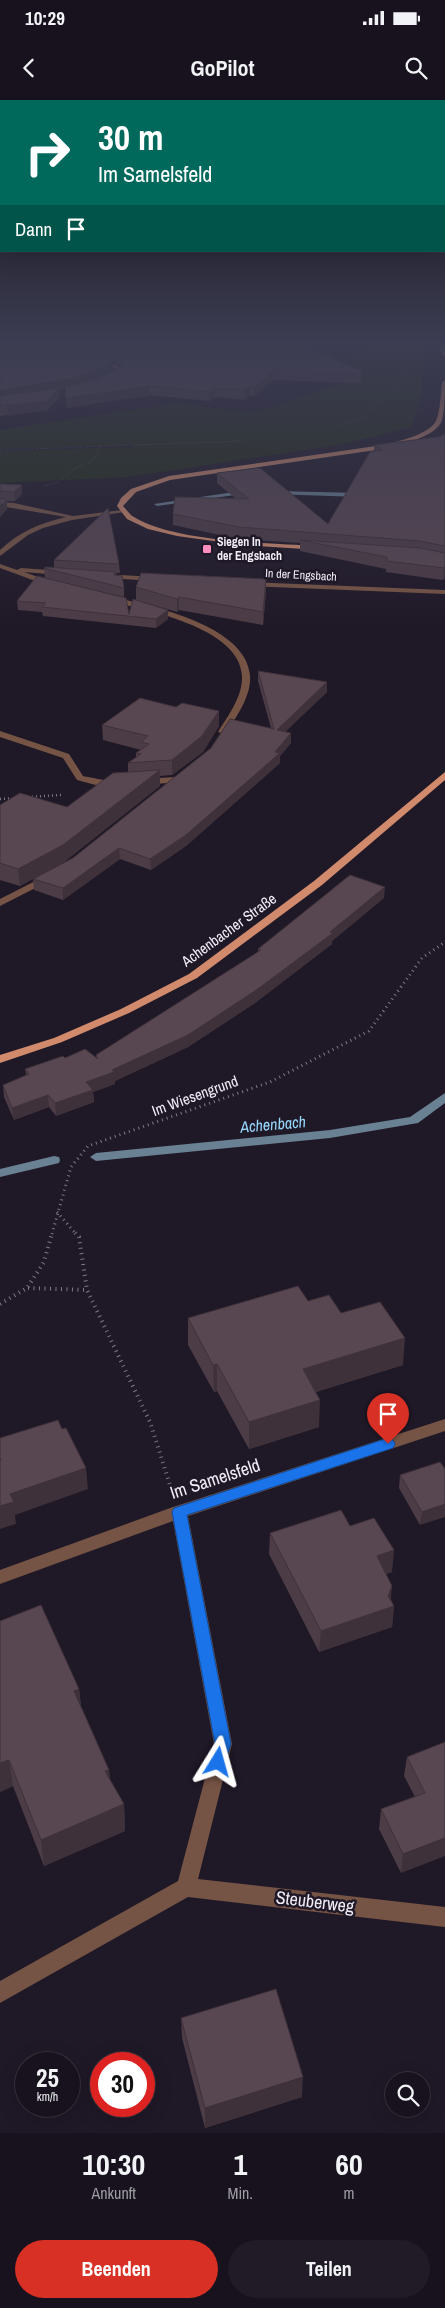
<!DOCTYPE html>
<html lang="de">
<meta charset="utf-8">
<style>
body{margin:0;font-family:"Archivo Narrow",sans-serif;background:#201b26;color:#f1f3f6;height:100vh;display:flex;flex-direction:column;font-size:19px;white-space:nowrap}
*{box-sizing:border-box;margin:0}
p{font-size:16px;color:#9e9ea4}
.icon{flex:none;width:28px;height:28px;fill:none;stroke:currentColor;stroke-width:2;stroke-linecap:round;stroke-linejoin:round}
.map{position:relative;height:2033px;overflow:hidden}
.sheet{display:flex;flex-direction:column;background:#17121d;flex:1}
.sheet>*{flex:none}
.top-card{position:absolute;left:0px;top:0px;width:445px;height:152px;box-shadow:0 5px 20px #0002,0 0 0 1px #36323b;background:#00695c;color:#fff;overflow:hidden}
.controls{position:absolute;left:385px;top:1972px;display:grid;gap:10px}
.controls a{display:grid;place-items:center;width:45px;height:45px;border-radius:50%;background:#17121d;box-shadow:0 5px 20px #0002,0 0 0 1px #36323b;font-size:25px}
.speed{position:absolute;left:15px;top:1952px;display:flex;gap:10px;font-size:25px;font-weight:700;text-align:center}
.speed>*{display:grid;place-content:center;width:65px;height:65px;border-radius:50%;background:#17121d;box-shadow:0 5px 20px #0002,0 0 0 1px #36323b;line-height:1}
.speed small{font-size:12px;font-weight:400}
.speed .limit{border:8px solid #d22;background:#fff;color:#111}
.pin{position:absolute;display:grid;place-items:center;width:42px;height:42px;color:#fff;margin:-51px -21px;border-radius:50% 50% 50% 0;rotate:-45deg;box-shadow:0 0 5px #0007}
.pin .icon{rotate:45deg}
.me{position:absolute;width:55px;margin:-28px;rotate:8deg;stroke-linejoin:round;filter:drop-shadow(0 0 4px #0008)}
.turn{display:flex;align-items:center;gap:18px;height:105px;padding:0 15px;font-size:22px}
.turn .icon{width:65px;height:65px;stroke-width:2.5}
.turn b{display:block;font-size:35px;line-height:42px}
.then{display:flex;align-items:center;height:48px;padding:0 15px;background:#0003;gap:10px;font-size:19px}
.eta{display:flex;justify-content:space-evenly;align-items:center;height:85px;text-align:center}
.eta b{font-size:30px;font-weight:800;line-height:35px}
.cta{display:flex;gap:10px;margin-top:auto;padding:10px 15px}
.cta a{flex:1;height:58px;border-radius:30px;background:#d93025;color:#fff;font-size:20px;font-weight:800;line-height:58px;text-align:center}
.cta a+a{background:#201b26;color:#f1f3f6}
.status{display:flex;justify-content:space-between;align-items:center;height:35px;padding:0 25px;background:#17121d;direction:ltr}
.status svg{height:14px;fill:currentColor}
header{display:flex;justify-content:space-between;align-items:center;height:65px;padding:0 15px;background:#17121d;font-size:22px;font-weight:800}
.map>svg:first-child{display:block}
</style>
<div class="status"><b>10:29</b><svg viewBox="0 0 49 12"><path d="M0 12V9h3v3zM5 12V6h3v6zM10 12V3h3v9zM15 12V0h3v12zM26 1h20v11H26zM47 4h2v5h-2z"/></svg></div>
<header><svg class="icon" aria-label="back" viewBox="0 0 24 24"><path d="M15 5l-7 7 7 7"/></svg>GoPilot<svg class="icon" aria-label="search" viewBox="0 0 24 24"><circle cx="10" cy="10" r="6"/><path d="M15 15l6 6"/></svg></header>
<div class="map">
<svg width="445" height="2033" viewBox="0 0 445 2033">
<rect width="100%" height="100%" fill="#1f1827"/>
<path fill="#222c17" d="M375 242H425L421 295 412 327 344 344 129 377 0 383V351L133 347 132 345 0 349V330L178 303 253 313 347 282 355 249 372 246Z"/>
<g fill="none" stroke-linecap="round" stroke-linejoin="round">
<g fill="#698193" fill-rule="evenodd">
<path d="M247 390 249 391V393L157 406 154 404Z"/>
<path d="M274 391 361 393 364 395 361 397 272 394 271 393Z"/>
<path d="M445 993V1003L418 1023 330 1038 96 1061 90 1057 96 1053 330 1030 410 1017Z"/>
<path d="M54 1056 59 1057 60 1060 59 1063 0 1077V1069Z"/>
</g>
<g stroke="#7f7986" stroke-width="1" stroke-dasharray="0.5 2" stroke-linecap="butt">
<path d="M331 260 341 259"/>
<path d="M339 327 363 317 396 289 415 252 408 242"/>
<path d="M0 350 242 341"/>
<path d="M45 386 59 382 75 368 93 361 100 346"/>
</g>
<g stroke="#7f7986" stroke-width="2.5" stroke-dasharray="1 3" stroke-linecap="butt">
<path d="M28 697 62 695"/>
<path d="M0 699 17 698"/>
</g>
<g stroke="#7f7986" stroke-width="3" stroke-dasharray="1 4" stroke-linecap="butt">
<path d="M57 1112 76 1134"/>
<path d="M52 1134 71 1067 88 1046 270 982 369 931 422 858 445 842"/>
</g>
<g stroke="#7f7986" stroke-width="4" stroke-dasharray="1 4.5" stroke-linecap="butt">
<path d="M75 1133 79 1137 87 1190 150 1322 170 1385"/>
<path d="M28 1188 87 1190"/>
<path d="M0 1204 27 1188 44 1162 52 1133"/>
</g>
<g fill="#765445" fill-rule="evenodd">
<path d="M96 255H100L120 267V274L111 281H107V279L115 272V269L96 257Z"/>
<path d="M0 402 14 403 73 416 122 410 125 412 72 420 43 428 28 435 0 456V450C19 432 40 423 66 417L0 406Z"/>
<path d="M0 464 17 470 21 468 61 471 65 473 61 475 24 472 52 482 53 484 49 486 0 468Z"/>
<path d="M103 474 155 477 159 479 155 481 106 478 102 476Z"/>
<path d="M247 482 445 490V494L250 486 246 484Z"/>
<path d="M107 497C117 496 128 501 137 503 172 511 246 531 250 575 252 595 236 618 225 634L218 632C228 616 243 596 242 576 240 527 143 509 107 501Z"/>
<path d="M0 631 69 654 83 676C91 678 118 682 121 684L107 688 77 680 63 658 0 637Z"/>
<path d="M176 677 179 678V682L143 685 138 682 143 679Z"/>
<path d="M49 774 53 775V779L0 806V799Z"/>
<path d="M445 1319V1331L188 1416 232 1644 198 1779 445 1807V1827L188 1797 0 1903V1881L178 1781 214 1644 173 1421 0 1484V1470L173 1407Z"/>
</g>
<g fill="#d18b6c" fill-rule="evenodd">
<path d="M439 242H445V257L442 255Z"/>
<path d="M445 280C445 293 445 308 442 320 436 339 393 346 376 350L170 380 136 392 123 406C127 410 130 415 134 417 174 442 268 443 316 446H319V450L242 445 177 436 148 429 127 419 117 406 121 398 131 389 169 376 376 346C392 343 428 336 436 321 440 313 441 292 442 282Z"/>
<path d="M445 672V680L322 785 197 878 129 913 62 942 0 963V955L54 938 121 909 189 874 314 781Z"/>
</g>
</g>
<g fill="#4c3c46" fill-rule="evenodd">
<path d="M0 242H293L362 271 361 280V283L274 280 254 296H250L245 300 215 297 209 301 150 295 67 308 65 289 59 290 60 297 47 310 0 316ZM97 252 106 256 121 266 111 273 108 274 113 271Z"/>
<path d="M445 334V478L443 480 386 472V469L300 451V443L239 439 173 425V414L235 398 217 383V373L328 424 374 352V345L438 337Z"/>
<path d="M0 384 22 385V394L15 401H7V409L0 417Z"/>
<path d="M54 460 119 464 120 473H116V476L124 488V497L45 478 44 468 54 467Z"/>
<path d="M37 476 129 514 168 510V519L156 528 43 516 42 512 18 510 17 501Z"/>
<path d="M266 479V491L263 525 179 510 177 512 136 500V487Z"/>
<path d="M258 571 327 582V592L285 632 291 643 280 656V663L186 746 151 770 120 759 63 800 34 790 33 779 73 758 271 628 258 581Z"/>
<path d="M176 607 219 611V626L203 652 172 675 160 676V686L64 762 20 786 0 780V705L67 707 128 672V663L136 657V653L141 650 103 640 102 625Z"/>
<path d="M384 798 332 841V844L255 903 188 947 115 981V984L93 992 94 1002 56 1016 49 1007 14 1020 4 997 3 985 26 975 25 969 65 958 96 957V955L258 852V849Z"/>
<path d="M308 1201 341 1213 403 1265 316 1292 319 1327 249 1349 217 1291 214 1292 188 1245V1218Z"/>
<path d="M440 1362 420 1425 399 1388 400 1375Z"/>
<path d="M350 1426 392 1472 386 1474 391 1500 394 1506 392 1527 319 1552 269 1454 270 1433Z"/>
<path d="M0 1521 79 1589 81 1606 109 1670 110 1680 124 1704 125 1731 44 1766 13 1686 0 1692Z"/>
<path d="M445 1642 401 1773 379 1729 381 1709 415 1697 404 1676 407 1657Z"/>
<path d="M181 1918 302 1997 205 2028 182 1938Z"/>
</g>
<g fill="#3e3139">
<path d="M113 262V271L102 277 75 287 59 290 60 297 47 310 8 316 7 306 0 300V290Z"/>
<path d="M275 270 274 280 254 296V287Z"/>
<path d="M149 286 150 295 67 308 66 298Z"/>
<path d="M250 287V296L245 300V290Z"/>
<path d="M215 288V297L209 301V292Z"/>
<path d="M22 385V394L15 401 14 392Z"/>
<path d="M7 400V409L0 417V406Z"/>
<path d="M445 467V478L443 480 444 468Z"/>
<path d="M266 479V491L263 525V512Z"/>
<path d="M179 497V510L177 512V499Z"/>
<path d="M168 510V519L156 528V519Z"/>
<path d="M327 582V592L276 640 277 630Z"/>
<path d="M219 611V626L203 652 172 675V660Z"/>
<path d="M291 633V643L280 656V663L186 746 151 770 150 759 275 652Z"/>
<path d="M160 670V686L64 762 20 786 18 769Z"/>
<path d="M119 748 120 759 63 800V788Z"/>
<path d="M385 787 384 798 332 841V844L255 903 188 947 115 981V984L93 992 94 1002 56 1016 55 1003 86 982 112 970 330 832Z"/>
<path d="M48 995 49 1007 14 1020 12 1008Z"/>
<path d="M405 1238 403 1265 301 1296 303 1269Z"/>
<path d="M217 1264V1291L214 1292 213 1265Z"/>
<path d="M320 1300 319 1327 249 1349V1322Z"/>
<path d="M86 1368 88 1389 15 1415 16 1424 0 1429V1406L10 1394Z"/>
<path d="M445 1404V1417L420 1425 422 1412Z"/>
<path d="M394 1450 392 1472 375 1477 377 1456Z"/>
<path d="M392 1486 390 1507 394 1506 392 1527 319 1552 321 1531 388 1496Z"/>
<path d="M79 1589 82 1616 74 1591Z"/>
<path d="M9 1660 13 1686 0 1692V1663Z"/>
<path d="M109 1670 111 1696 105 1671Z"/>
<path d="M124 1704 125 1731 44 1766 41 1740Z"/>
<path d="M445 1738V1756L401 1773 403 1754Z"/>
<path d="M303 1977 302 1997 205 2028V2008Z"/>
</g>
<g fill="#584651" stroke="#3e3139">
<path d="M0 242H71L93 249 113 262 102 268 74 278 0 290Z"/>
<path d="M95 242H239L260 252 266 251 268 248 254 242H293L362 271 361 274 275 270 254 287H250L245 290 215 288 209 292 149 286 66 298 65 287 97 279 111 273 122 265V258L105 247Z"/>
<path d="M59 288 47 301 0 306V296Z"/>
<path d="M445 334V446L420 441 239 427 173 414 175 397 249 399 217 373 260 368 328 424 370 352 382 350 374 345 438 337Z"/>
<path d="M0 384 22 385 14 392 0 391Z"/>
<path d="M0 398 7 400 0 406Z"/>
<path d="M108 408 119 464 54 460Z"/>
<path d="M300 440 420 448 445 453V467L444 468 387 461V457Z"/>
<path d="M46 467 116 472 114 475 122 476 124 488 44 468Z"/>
<path d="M141 473 266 479 263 512 179 497 177 499 136 487Z"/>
<path d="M37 476 126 498 129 514 133 499 168 510 156 519 42 507 46 503 17 501Z"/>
<path d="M258 571 327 582 277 630 291 633 275 652 280 653 186 735 150 759 119 748 63 788 33 779 73 758 211 648 230 619 274 629Z"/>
<path d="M140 598 176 607 182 603 219 611 202 636 172 660 128 663 141 654 136 653 149 644 141 642 148 636 102 625Z"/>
<path d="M160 670 63 745 18 769 0 763V705L20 693 67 707 113 673Z"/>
<path d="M350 775 385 787 330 832 333 833 255 891 188 935 112 970 114 972 86 982 93 990 55 1003 48 995 12 1008 3 985 29 974 25 969 63 956 65 958 85 949 98 959 96 955 261 850 258 849Z"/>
<path d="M298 1186 308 1201 329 1195 341 1213 380 1202 405 1238 303 1269 320 1300 249 1322 217 1264 213 1265 188 1218Z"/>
<path d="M58 1320 62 1329 66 1328 86 1368 10 1394 14 1402 0 1406V1360H1L0 1358V1338Z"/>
<path d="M440 1362 445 1369V1404L422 1412 400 1375Z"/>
<path d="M341 1410 350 1426 374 1418 394 1450 377 1456 392 1486 388 1496 394 1506 321 1531 270 1433Z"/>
<path d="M41 1505 79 1589 74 1591 109 1670 105 1671 124 1704 41 1740 9 1660 0 1663V1521Z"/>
<path d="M445 1642V1738L403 1754 381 1709 425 1693 407 1657Z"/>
<path d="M276 1889 303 1977 205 2008 181 1918Z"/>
</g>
<linearGradient id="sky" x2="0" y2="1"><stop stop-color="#110d15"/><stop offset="0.46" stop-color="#3c3d52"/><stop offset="1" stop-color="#3c3d52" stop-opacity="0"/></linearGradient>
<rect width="445" height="527" fill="url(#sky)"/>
<path fill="#1a73e8" stroke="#114b97" d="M388 1338 393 1340 395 1344 393 1348 187 1415 231 1644 224 1667 218 1669 212 1667 210 1662 215 1644 172 1412 174 1408Z"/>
<rect fill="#fe8ebd" stroke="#1f1827" stroke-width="2" x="202" y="444" width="10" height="10" rx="2.5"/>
<g text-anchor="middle" stroke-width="5" stroke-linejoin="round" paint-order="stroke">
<g font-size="12" font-weight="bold" fill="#f1edf7" stroke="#1f1827" text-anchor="start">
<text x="217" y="446">Siegen In<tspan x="217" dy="14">der Engsbach</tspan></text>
</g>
<g font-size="12" fill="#f1edf7" stroke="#1f1827">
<text transform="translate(301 475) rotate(3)" y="4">In der Engsbach</text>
</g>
<g font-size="15" fill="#f1edf7" stroke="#1f1827">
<text transform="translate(229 830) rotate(-36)" y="5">Achenbacher Straße</text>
<text transform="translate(195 996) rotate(-20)" y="5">Im Wiesengrund</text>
</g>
<g font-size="16" font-style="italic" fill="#97d8fd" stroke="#1f1827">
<text transform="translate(273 1024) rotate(-5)" y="6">Achenbach</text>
</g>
<g font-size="18" fill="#f1edf7" stroke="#1f1827">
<text transform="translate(215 1379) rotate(-18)" y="6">Im Samelsfeld</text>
<text transform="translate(315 1802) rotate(7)" y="6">Steuberweg</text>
</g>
</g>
</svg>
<div class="controls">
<a><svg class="icon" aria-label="search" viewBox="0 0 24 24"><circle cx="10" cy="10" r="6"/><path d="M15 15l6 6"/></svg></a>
</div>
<div class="speed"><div>25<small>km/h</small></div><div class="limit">30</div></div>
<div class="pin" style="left:388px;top:1344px;background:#d93025"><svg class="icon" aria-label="arrive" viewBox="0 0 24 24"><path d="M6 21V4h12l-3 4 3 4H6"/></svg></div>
<svg class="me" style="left:218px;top:1662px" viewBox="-20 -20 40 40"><path d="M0-17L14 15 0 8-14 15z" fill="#1a73e8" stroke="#fff" stroke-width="4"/></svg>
<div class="top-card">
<div class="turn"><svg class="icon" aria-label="right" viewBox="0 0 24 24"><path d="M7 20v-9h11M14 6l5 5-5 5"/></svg><div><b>30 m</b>Im Samelsfeld</div></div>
<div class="then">Dann<svg class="icon" aria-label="arrive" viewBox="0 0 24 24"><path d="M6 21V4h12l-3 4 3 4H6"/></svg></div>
</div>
</div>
<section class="sheet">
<div class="eta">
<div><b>10:30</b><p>Ankunft</p></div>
<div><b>1</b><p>Min.</p></div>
<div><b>60</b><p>m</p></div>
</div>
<div class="cta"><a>Beenden</a><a>Teilen</a></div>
</section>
